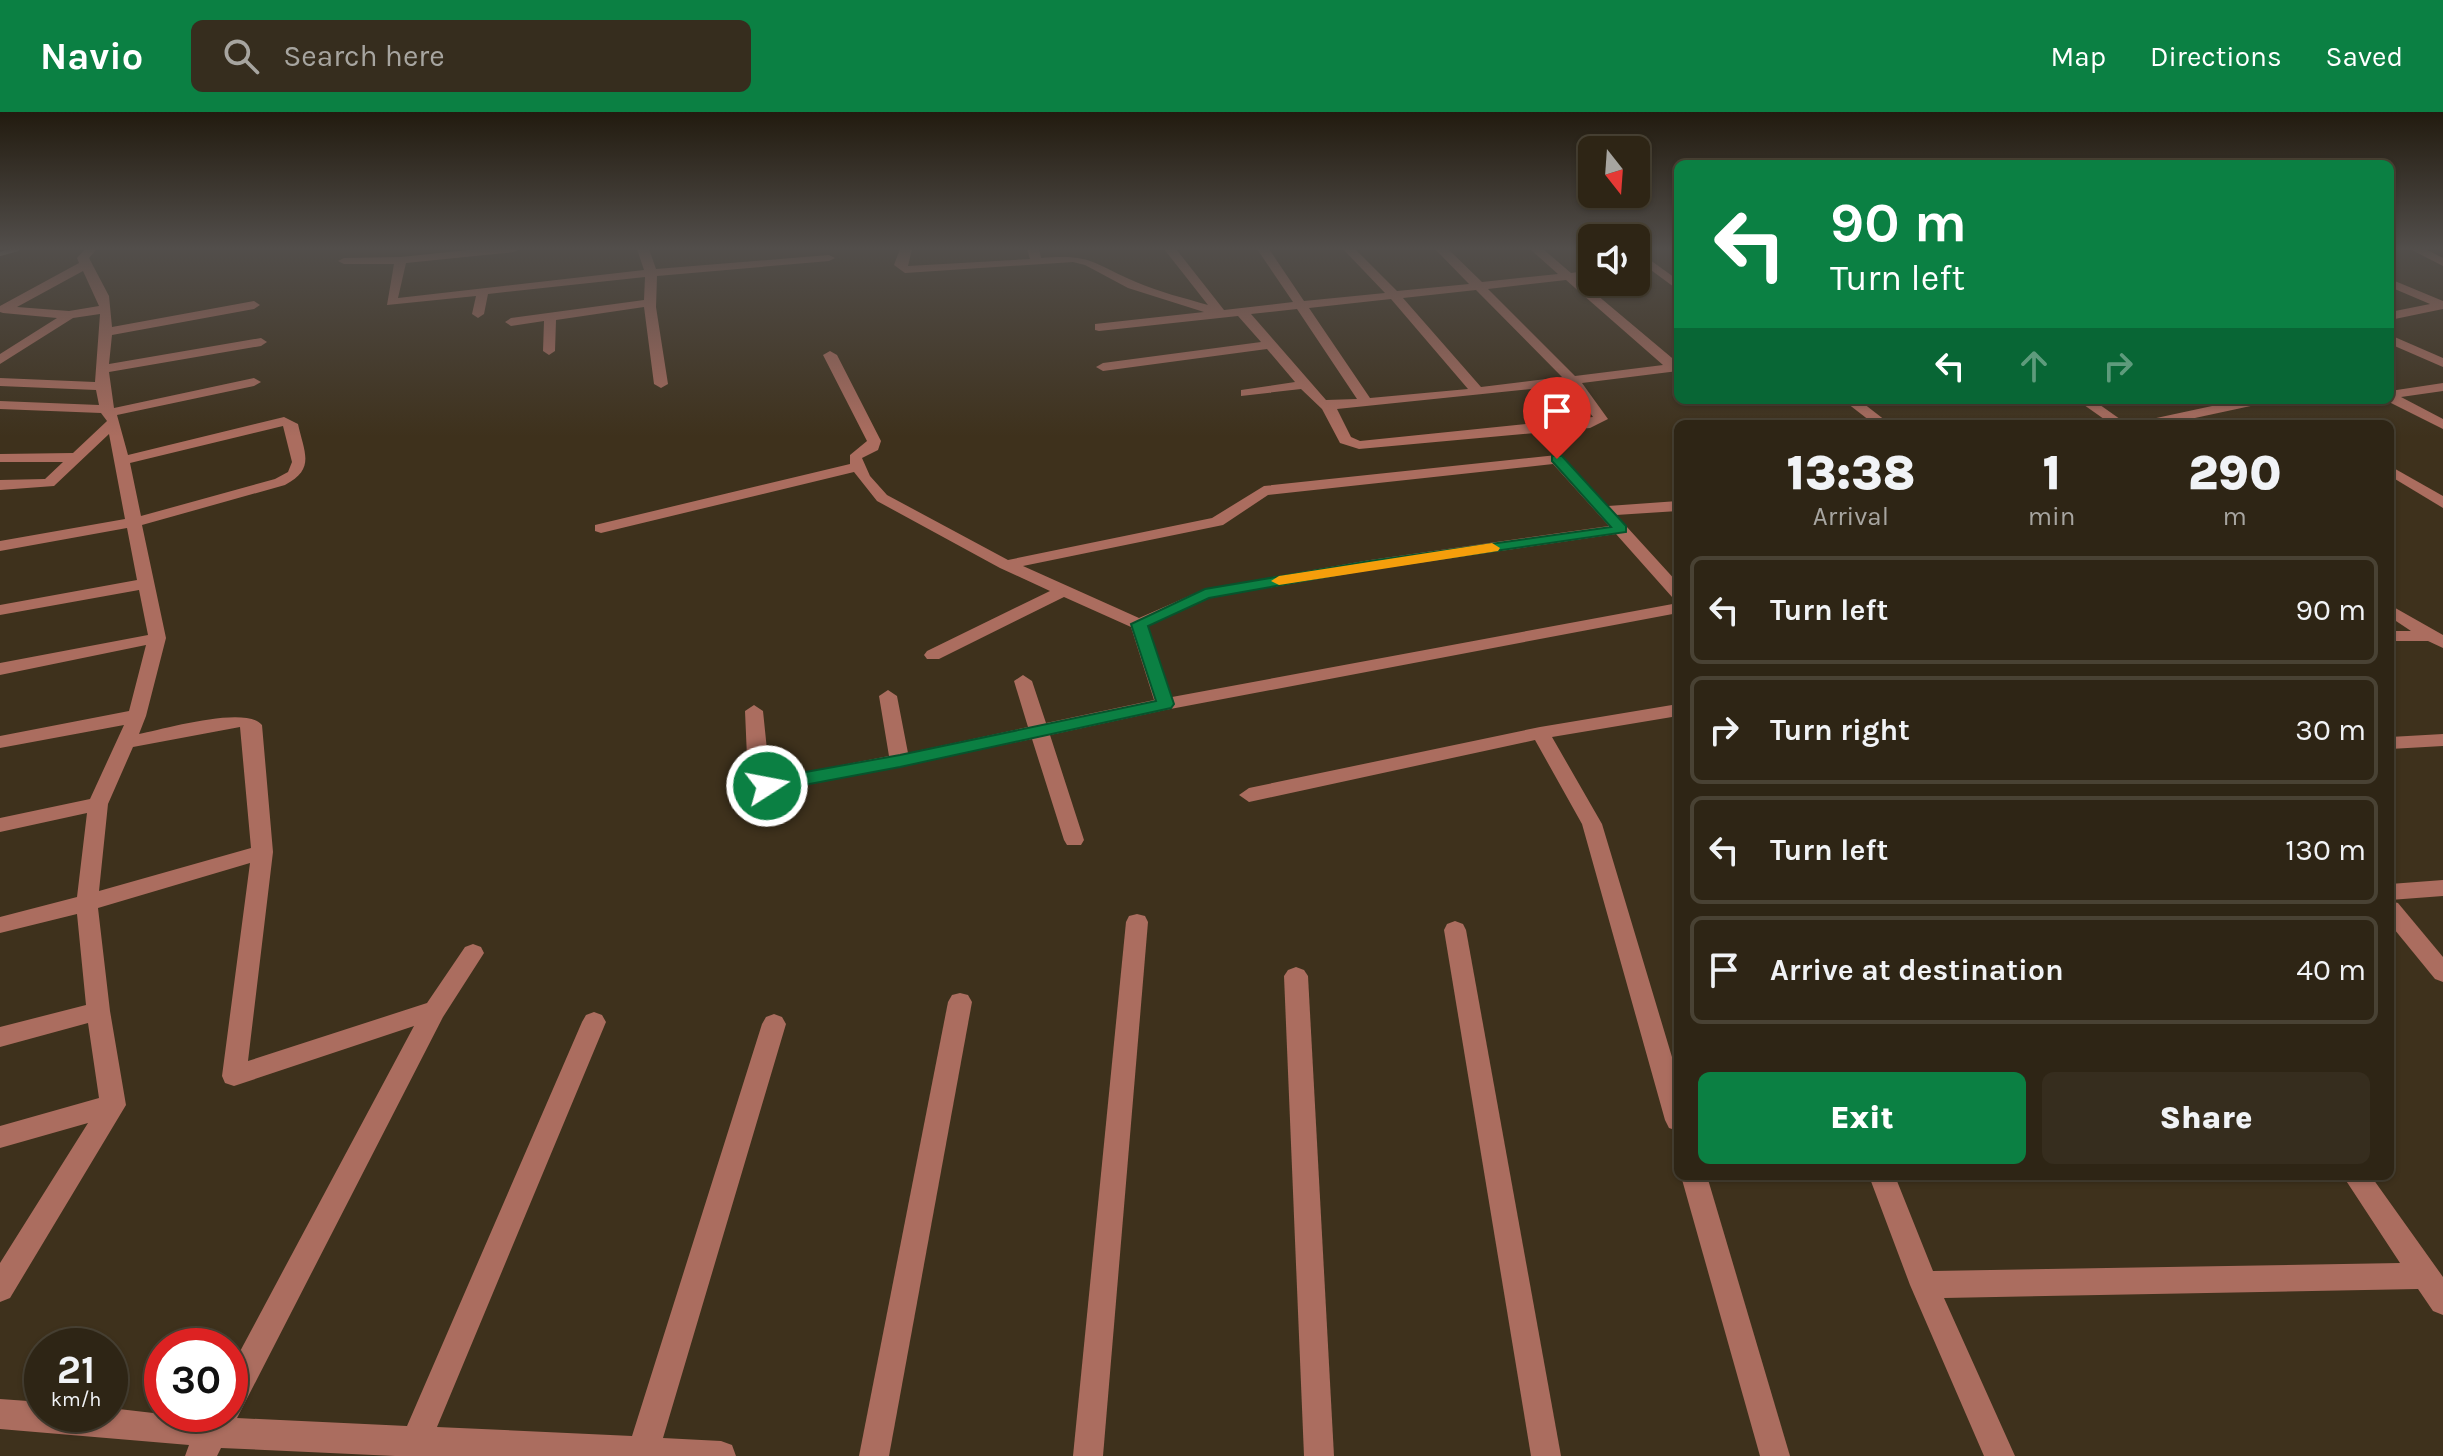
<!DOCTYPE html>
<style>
body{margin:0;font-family:Karla,sans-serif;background:#362d1e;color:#f1f3f6;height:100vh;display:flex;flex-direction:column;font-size:30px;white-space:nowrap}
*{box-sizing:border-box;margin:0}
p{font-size:26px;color:#a7a5a0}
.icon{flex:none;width:44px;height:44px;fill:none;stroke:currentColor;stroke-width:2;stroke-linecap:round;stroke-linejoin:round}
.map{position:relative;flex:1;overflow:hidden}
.drawer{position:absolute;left:1674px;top:308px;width:720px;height:760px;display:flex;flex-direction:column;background:#2e2515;border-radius:12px;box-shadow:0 2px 6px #0004,0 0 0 2px #494234}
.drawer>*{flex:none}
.banner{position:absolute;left:1674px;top:48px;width:720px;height:244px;border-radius:12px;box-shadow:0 2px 6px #0004,0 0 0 2px #494234;background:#0b8043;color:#fff;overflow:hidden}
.needle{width:52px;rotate:163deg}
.fabs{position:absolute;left:1578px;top:24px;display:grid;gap:16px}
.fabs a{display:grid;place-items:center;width:72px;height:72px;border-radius:12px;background:#2e2515;box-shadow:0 2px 6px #0004,0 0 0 2px #494234;font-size:40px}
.speed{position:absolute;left:24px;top:1216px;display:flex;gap:16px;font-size:40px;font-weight:700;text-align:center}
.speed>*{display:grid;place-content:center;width:104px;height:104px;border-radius:50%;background:#2e2515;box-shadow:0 2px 6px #0004,0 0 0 2px #494234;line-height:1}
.speed small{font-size:20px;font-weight:400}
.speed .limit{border:12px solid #d22;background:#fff;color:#111}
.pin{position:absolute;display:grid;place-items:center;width:68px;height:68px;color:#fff;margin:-82px -34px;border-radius:50% 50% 50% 0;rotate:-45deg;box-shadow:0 0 8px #0007}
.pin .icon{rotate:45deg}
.me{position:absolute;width:88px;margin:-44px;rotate:79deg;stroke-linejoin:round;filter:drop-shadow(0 0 6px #0008)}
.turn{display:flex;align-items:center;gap:28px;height:168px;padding:0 24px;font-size:36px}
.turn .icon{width:104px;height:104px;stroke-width:2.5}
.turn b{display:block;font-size:56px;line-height:68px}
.lanes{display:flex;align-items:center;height:76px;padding:0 24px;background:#0003;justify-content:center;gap:40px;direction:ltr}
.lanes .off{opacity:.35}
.eta{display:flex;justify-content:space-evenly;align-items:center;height:136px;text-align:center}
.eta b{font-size:48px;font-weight:800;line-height:56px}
.button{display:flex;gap:16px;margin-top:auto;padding:16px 24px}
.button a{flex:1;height:92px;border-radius:12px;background:#0b8043;color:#fff;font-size:32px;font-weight:800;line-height:92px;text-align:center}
.button a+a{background:#362d1e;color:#f1f3f6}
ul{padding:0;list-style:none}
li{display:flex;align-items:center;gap:24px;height:108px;margin:0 16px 12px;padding:0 8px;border:4px solid #494234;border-radius:12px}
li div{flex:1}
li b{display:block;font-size:30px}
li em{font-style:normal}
header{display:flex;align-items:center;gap:48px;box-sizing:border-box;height:112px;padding:0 40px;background:#0b8043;color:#fff}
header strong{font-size:38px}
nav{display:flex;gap:44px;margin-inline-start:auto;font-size:28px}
.search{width:560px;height:72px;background:#362d1e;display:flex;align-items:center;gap:20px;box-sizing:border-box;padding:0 28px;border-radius:12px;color:#a7a5a0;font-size:30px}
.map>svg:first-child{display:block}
</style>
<header>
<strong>Navio</strong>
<div class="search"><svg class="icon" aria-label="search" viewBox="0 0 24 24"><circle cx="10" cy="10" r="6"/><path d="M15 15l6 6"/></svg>Search here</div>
<nav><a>Map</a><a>Directions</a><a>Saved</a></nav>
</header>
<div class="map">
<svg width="2443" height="1344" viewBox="0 0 2443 1344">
<rect width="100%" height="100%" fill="#3e311c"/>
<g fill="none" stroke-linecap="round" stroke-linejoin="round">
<g fill="#ab6d5f" fill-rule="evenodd">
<path d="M85 137H97L89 146 109 184 112 215 254 189 260 193 254 197 112 223 109 252 261 226 267 230 261 234 109 260 114 296 254 266 261 270 254 274 117 303 128 343 284 305 298 312C304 340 316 357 285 373L142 413 166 526 146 604 139 622C164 617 246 593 262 613L273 740 248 949 427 891 465 835 473 832 481 835 484 841 443 905 237 1306 407 1314 582 910 586 903 594 900 602 903 606 910 437 1315 632 1324 762 912 766 905 774 902 782 905 786 912 663 1326 721 1329 732 1333 736 1344H395L221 1336 217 1344H185L189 1333 0 1317V1287L42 1290V1302H110V1296L162 1302H230V1258L414 914 234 974 225 971 222 964 250 751 98 796 110 899 126 993 10 1186 0 1190V1151L88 1011 0 1036V1014L99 986 88 911 0 935V915L86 893 77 802 0 821V805L77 785 87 701 0 720V706L90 687 124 613 0 636V624L129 599 146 533 0 563V551L148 523 139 478 0 503V493L137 468 127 416 0 439V429L125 407 109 322 54 374 0 378V368L45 367 63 350H0V342L73 341 107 309 101 301 0 297V289L99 293 96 278 0 274V266L95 270 100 202 73 206 0 252V242L57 206 3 201 0 200V194L79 151 77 146ZM83 159 99 194 69 199 17 195ZM283 314 292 350 288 360 275 367 141 404 130 351ZM240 615 251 736 99 779 108 692 133 635Z"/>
<path d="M478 137H520L514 140 406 151 398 186 644 158 637 137H649L656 157 829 143 835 146 829 149 657 164 656 195 668 272 661 276 654 272 644 195 556 208 555 239 549 243 543 239 544 209 511 214 505 210 511 206 644 188 645 165 488 182 484 202 478 206 472 202 476 184 387 193 394 152H344L338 149 344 146 401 145Z"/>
<path d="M900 137H912L908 154 1030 147 1027 137H1039L1041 146C1093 142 1091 151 1136 170 1159 180 1184 186 1208 193L1164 137H1176L1224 198 1293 190 1257 137H1269L1304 189 1385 181 1343 137H1355L1397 179 1469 172 1435 137H1448L1482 170 1558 162 1530 137H1543L1571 161 1592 158V166L1578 167 1678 251V259L1582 271 1608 307 1590 316 1359 337 1340 331 1322 297 1301 277 1241 284V278L1295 270 1267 237 1103 259 1096 255 1103 251 1261 230 1238 204 1099 219 1095 218V212L1204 200 1128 176 1085 153 1073 150 905 161 894 153ZM1566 168 1663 253 1575 264 1488 177ZM1476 178 1562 265 1481 275 1403 186ZM1391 187 1468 277 1370 286 1309 196ZM1297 197 1357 287 1326 288 1251 202ZM1569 273 1593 305 1360 329 1351 325 1337 297Z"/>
<path d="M2410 137H2425L2443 146V154Z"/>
<path d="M1636 138 1678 168V178L1636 147Z"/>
<path d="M2390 167 2443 189V197L2390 208V200L2430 192 2390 175Z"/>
<path d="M2390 223 2443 246V255L2390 232Z"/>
<path d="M830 239 837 243 881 329 878 338 862 346 870 364 887 383 1008 448 1212 406 1264 374 1557 343 1562 344 1608 394 1678 389V399L1616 403 1678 471V486L1672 485 1616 422 1370 458 1209 486 1148 514 1172 585 1678 491V501L1165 598 1050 623 1084 728 1081 733H1067L1064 728 1032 627 767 681 748 668 745 599 754 593 763 599 770 667 889 644 879 584 888 578 897 584 908 641 1028 615 1014 569 1023 563 1032 569 1046 611 1154 588 1131 515 1064 485 939 547H927L924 543 927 539 1050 479 1000 456 877 389 854 360 601 421 595 419V413L850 352V343L867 329 823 243ZM1553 352 1609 414 1370 448 1205 477 1139 506 1023 454 1223 413 1268 383Z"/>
<path d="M2443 271V279L2401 285 2443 307V317L2385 288H2390V279Z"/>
<path d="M1843 288H1859L1890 312H1874Z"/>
<path d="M2077 288H2093L2127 312H2111Z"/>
<path d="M2240 288H2267L2260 292 2167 312H2140L2147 308Z"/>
<path d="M2390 354 2443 384V396L2390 364Z"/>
<path d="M2390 493 2443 523V536L2428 529H2390V519H2411L2390 505Z"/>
<path d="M1678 592V604L1552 625 1602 712 1678 965V1019L1669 1016 1665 1008 1582 712 1535 628 1249 690 1239 683 1249 676 1540 615Z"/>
<path d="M2443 622V634L2390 637V625Z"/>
<path d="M2443 768V784L2390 788V772Z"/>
<path d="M2390 789 2398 791 2443 845V870L2435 867 2390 812Z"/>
<path d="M1137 802 1145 804 1148 810 1103 1344H1073L1126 810 1129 804Z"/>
<path d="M1455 809 1463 812 1466 818 1561 1344H1531L1444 818 1447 812Z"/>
<path d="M1296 855 1304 858 1308 864 1334 1344H1304L1284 864 1288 858Z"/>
<path d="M960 881 968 883 972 890 889 1344H859L948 890 952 883Z"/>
<path d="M1681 1064H1707L1790 1344H1760Z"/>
<path d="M1869 1064H1895L1933 1159 2400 1151 2343 1064H2371L2443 1165V1203L2433 1199 2418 1177 1944 1186 2015 1344H1984L1910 1173Z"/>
</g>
<path stroke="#a59a8a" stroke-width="4" d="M0 142 18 137"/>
</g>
<linearGradient id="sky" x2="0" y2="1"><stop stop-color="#221b0f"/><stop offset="0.42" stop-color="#524e4b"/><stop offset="1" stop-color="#524e4b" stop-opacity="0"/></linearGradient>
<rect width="2443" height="325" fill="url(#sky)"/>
<path fill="#0b8043" stroke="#07532c" stroke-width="2" d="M1552 344H1562L1626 414V420L1370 457 1209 486 1148 514 1174 592 1171 596 900 655 767 680 758 674 767 667 900 643 1156 589 1131 512 1205 477 1370 449 1611 415 1552 349Z"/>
<path fill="#f59e0b" d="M1492 431 1500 436 1498 439 1279 473 1271 469 1279 464Z"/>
</svg>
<div class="fabs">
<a><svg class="needle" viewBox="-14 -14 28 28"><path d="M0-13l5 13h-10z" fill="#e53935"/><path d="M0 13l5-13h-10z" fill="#a7a5a0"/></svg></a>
<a><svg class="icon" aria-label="sound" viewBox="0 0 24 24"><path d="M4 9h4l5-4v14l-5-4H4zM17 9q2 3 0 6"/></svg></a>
</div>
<div class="speed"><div>21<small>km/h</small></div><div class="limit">30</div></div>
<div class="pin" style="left:1557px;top:347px;background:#d93025"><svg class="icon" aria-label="arrive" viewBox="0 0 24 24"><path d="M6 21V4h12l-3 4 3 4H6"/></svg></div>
<svg class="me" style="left:767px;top:674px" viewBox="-20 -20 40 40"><circle r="17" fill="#0b8043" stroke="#fff" stroke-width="3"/><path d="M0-11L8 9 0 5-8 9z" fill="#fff"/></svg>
<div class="banner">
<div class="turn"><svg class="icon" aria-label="left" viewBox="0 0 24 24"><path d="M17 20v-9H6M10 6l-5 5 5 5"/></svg><div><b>90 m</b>Turn left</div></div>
<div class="lanes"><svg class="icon" aria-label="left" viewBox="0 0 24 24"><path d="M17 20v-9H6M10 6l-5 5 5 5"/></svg><svg class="icon off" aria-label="ahead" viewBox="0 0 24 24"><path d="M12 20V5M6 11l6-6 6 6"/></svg><svg class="icon off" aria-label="right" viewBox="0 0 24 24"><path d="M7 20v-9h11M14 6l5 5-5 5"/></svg></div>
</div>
<section class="drawer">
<div class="eta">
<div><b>13:38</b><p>Arrival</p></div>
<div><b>1</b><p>min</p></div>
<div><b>290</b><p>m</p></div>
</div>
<ul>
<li><svg class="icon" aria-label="left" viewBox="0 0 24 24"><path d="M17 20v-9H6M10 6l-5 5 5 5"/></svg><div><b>Turn left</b></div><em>90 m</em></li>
<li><svg class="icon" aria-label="right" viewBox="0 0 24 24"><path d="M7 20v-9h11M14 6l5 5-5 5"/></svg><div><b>Turn right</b></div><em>30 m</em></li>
<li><svg class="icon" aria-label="left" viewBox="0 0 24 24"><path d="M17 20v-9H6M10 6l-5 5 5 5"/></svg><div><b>Turn left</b></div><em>130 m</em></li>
<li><svg class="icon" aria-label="arrive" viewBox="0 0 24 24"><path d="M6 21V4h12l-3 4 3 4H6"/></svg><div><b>Arrive at destination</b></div><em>40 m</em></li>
</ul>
<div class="button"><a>Exit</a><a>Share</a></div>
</section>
</div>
